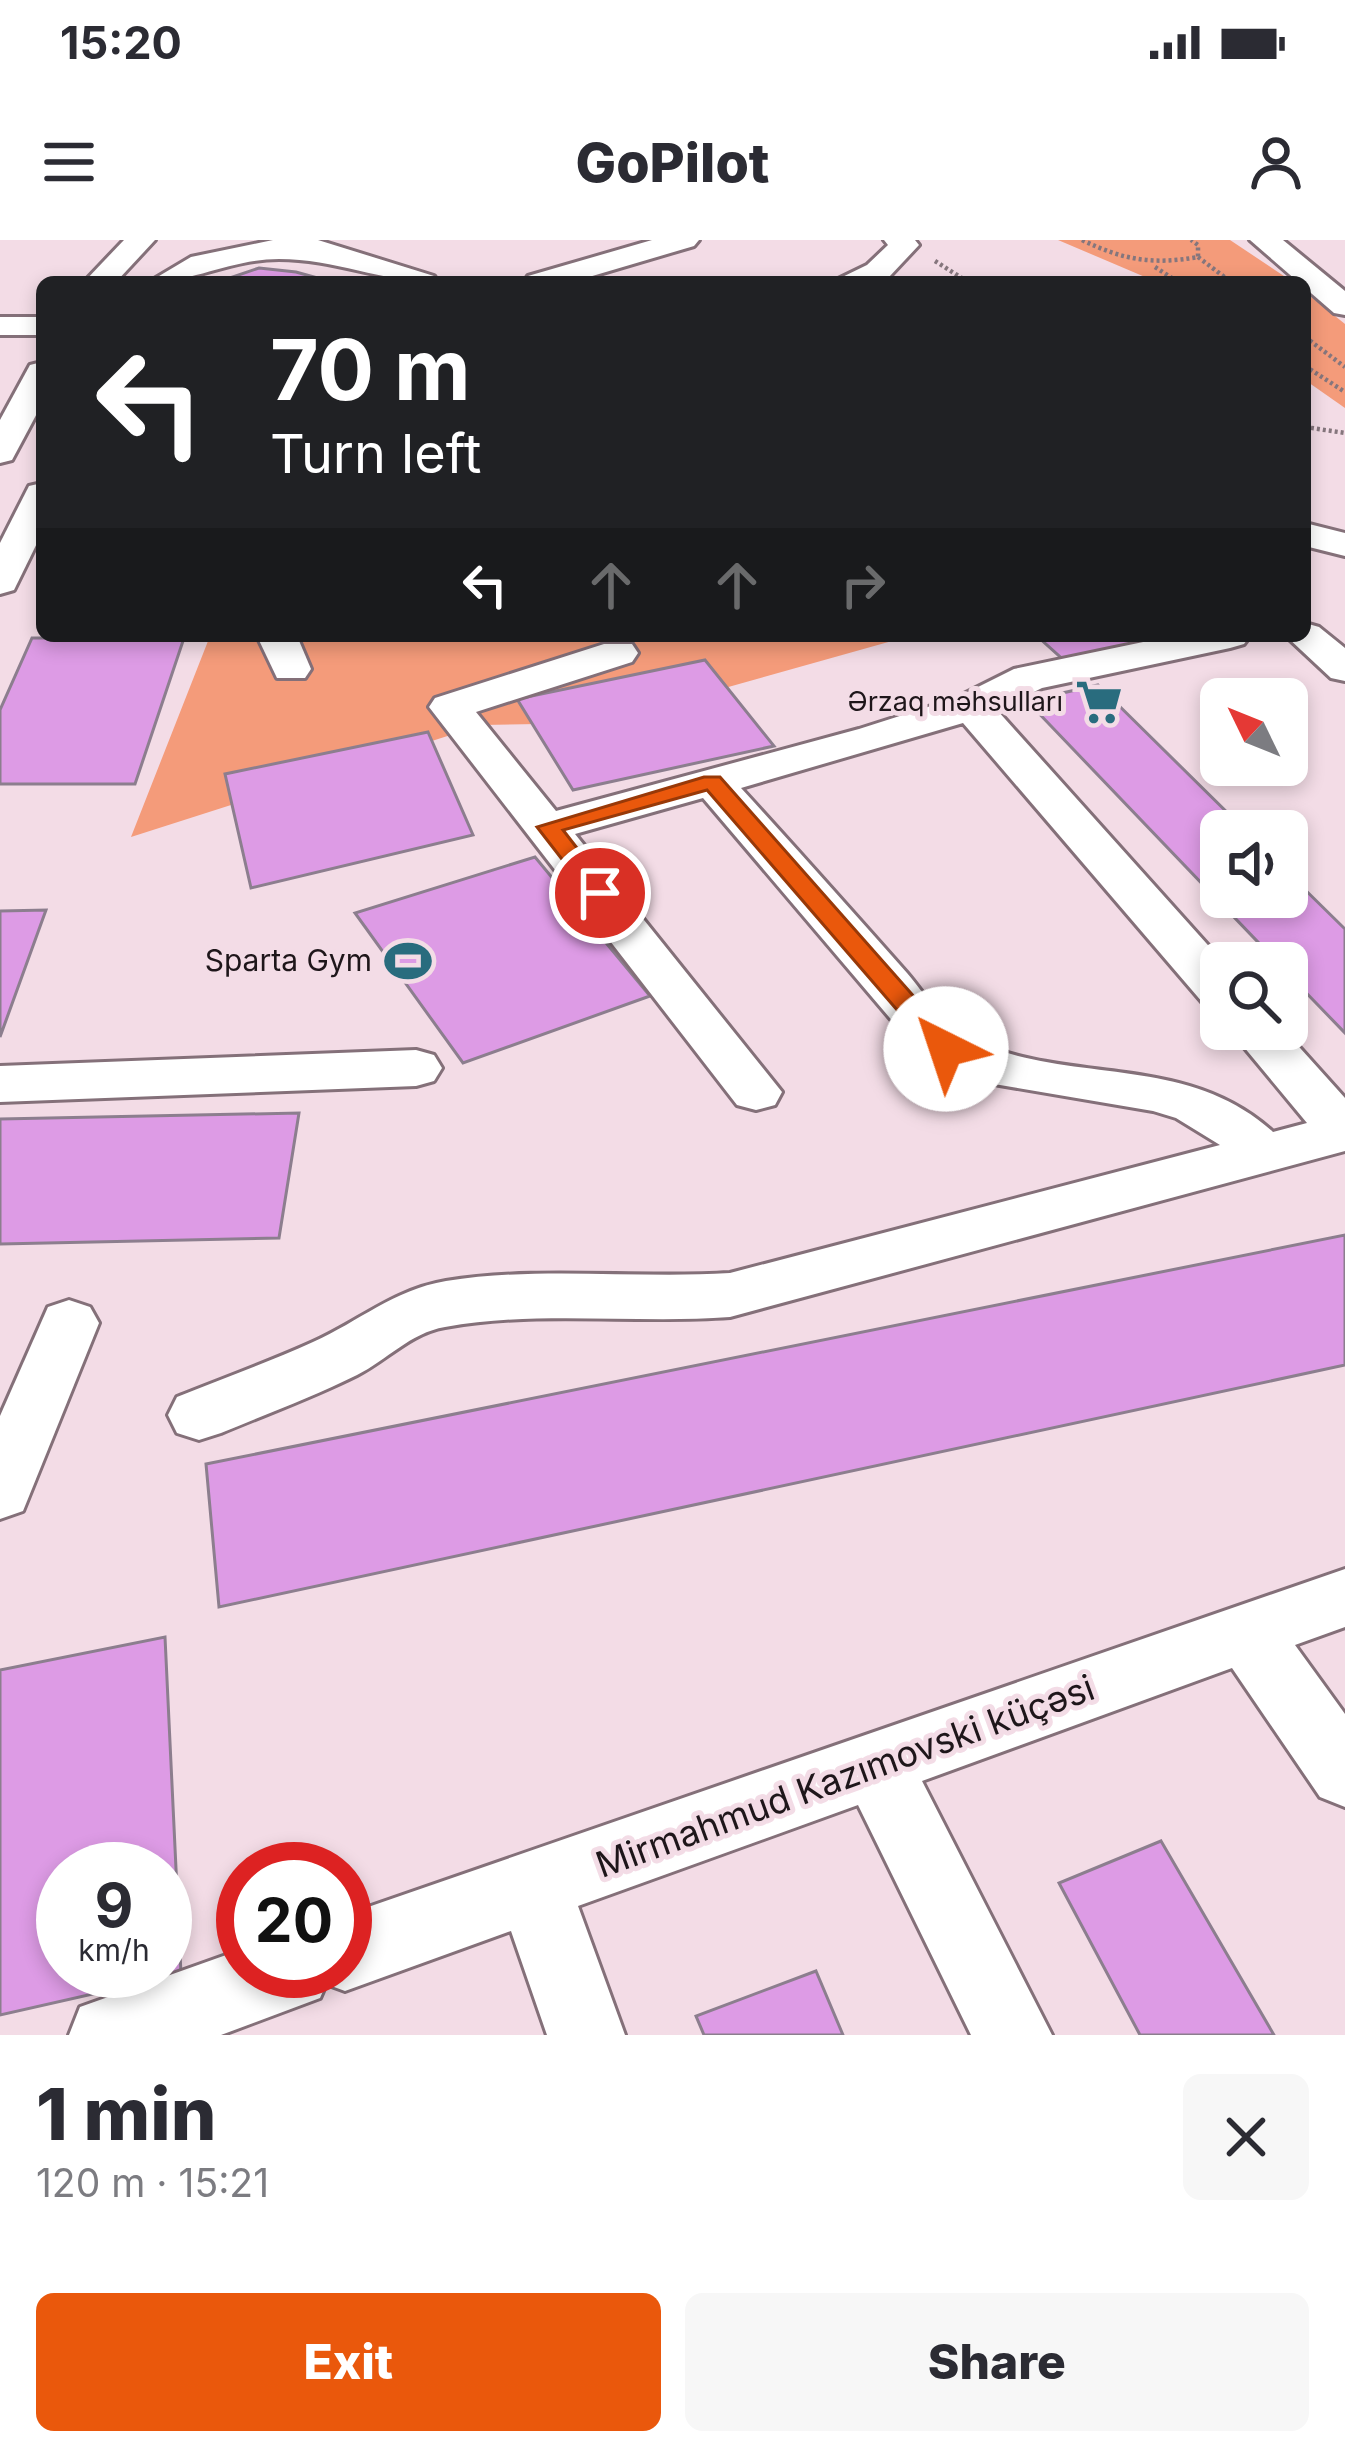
<!DOCTYPE html>
<meta charset="utf-8">
<style>
body{margin:0;font-family:Inter,sans-serif;background:#f7f7f7;color:#2b2b33;height:100vh;display:flex;flex-direction:column;font-size:45px;white-space:nowrap}
*{box-sizing:border-box;margin:0}
p{font-size:39px;color:#7c7c81}
.icon{flex:none;width:66px;height:66px;fill:none;stroke:currentColor;stroke-width:2;stroke-linecap:round;stroke-linejoin:round}
.map{position:relative;height:1795px;overflow:hidden}
.panel{display:flex;flex-direction:column;background:#fff;flex:1}
.panel>*{flex:none}
.hud{position:absolute;left:36px;top:36px;width:1275px;height:366px;border-radius:18px;box-shadow:0 6px 18px #0003;background:#202124;color:#fff;overflow:hidden}
.needle{width:78px;rotate:313deg}
.buttons{position:absolute;left:1200px;top:438px;display:grid;gap:24px}
.buttons a{display:grid;place-items:center;width:108px;height:108px;border-radius:18px;background:#fff;box-shadow:0 6px 18px #0003;font-size:60px}
.speed{position:absolute;left:36px;top:1602px;display:flex;gap:24px;font-size:60px;font-weight:700;text-align:center}
.speed>*{display:grid;place-content:center;width:156px;height:156px;border-radius:50%;background:#fff;box-shadow:0 6px 18px #0003;line-height:1}
.speed small{font-size:30px;font-weight:400}
.speed .limit{border:18px solid #d22;background:#fff;color:#111}
.pin{position:absolute;display:grid;place-items:center;width:102px;height:102px;color:#fff;margin:-51px;border:6px solid #fff;border-radius:50%;box-shadow:0 3px 12px #0007}
.me{position:absolute;width:132px;margin:-66px;rotate:319deg;stroke-linejoin:round;filter:drop-shadow(0 0 9px #0008)}
.turn{display:flex;align-items:center;gap:42px;height:252px;padding:0 36px;font-size:54px}
.turn .icon{width:156px;height:156px;stroke-width:2.5}
.turn b{display:block;font-size:84px;line-height:102px}
.lanes{display:flex;align-items:center;height:114px;padding:0 36px;background:#0003;justify-content:center;gap:60px;direction:ltr}
.lanes .off{opacity:.35}
.round{display:grid;place-items:center;flex:none;width:126px;height:126px;border-radius:18px;background:#f7f7f7}
.summary{display:flex;align-items:center;justify-content:space-between;height:204px;padding:0 36px}
h1{font-size:72px;font-weight:800;line-height:90px}
.cta{display:flex;gap:24px;margin-top:auto;padding:24px 36px}
.cta a{flex:1;height:138px;border-radius:18px;background:#ea580c;color:#fff;font-size:48px;font-weight:800;line-height:138px;text-align:center}
.cta a+a{background:#f7f7f7;color:#2b2b33}
.status{display:flex;justify-content:space-between;align-items:center;height:84px;padding:0 60px;background:#fff;direction:ltr}
.status svg{height:33px;fill:currentColor}
header{display:flex;justify-content:space-between;align-items:center;height:156px;padding:0 36px;background:#fff;font-size:54px;font-weight:800}
.map>svg:first-child{display:block}
</style>
<div class="status"><b>15:20</b><svg viewBox="0 0 49 12"><path d="M0 12V9h3v3zM5 12V6h3v6zM10 12V3h3v9zM15 12V0h3v12zM26 1h20v11H26zM47 4h2v5h-2z"/></svg></div>
<header><svg class="icon" aria-label="menu" viewBox="0 0 24 24"><path d="M4 6h16M4 12h16M4 18h16"/></svg>GoPilot<svg class="icon" aria-label="person" viewBox="0 0 24 24"><circle cx="12" cy="8" r="4"/><path d="M4 21q1-7 8-7t8 7"/></svg></header>
<div class="map">
<svg width="1345" height="1795" viewBox="0 0 1345 1795">
<rect width="100%" height="100%" fill="#f3dce6"/>
<g fill="#f49b7a">
<path d="M1058 0H1230L1293 42H1142L1145 37Z"/>
<path d="M1305 52 1345 84V168L1305 140Z"/>
<path d="M210 396H888L892 401 600 483 482 485 131 597Z"/>
</g>
<g fill="#dd9be5" stroke="#8c7e8e" stroke-width="3" fill-rule="evenodd">
<path d="M259 28 296 32 332 42H218Z"/>
<path d="M1037 396H1178L1066 422Z"/>
<path d="M32 398H184L135 544H0V470Z"/>
<path d="M705 420 774 506 573 550 517 459Z"/>
<path d="M1098 445 1246 591H1221V657H1287V632L1345 689V793L1287 733V723H1278L1027 461Z"/>
<path d="M428 492 473 595 251 648 225 534Z"/>
<path d="M535 617 650 756 463 823 355 673Z"/>
<path d="M46 670 0 797V671Z"/>
<path d="M299 873 279 998 0 1004V879Z"/>
<path d="M1345 995V1125L219 1367 206 1224Z"/>
<path d="M165 1397 181 1734 0 1775V1430ZM63 1629H165V1731H63Z"/>
<path d="M1161 1601 1274 1795H1140L1059 1643Z"/>
<path d="M816 1731 843 1795H704L696 1776Z"/>
</g>
<g fill="none" stroke-linecap="round" stroke-linejoin="round">
<defs>
<g id="minor">
<path d="M124 0H155L116 42H84Z"/>
<path d="M273 0H318L434 36 438 42C381 42 335 19 279 19 232 19 194 42 149 42L191 17Z"/>
<path d="M652 0H699L694 6 572 42H524L528 36Z"/>
<path d="M884 0H915L919 5 889 37 832 42 867 25 888 5Z"/>
<path d="M1250 0H1283L1345 51V75L1334 73Z"/>
<rect x="0" y="77" width="42" height="18"/>
<path d="M42 122V164L12 220 0 223V180L30 125Z"/>
<path d="M42 243V293L14 350 0 354V303L29 246Z"/>
<path d="M1305 283 1345 293V316L1305 306Z"/>
<path d="M1305 383 1319 387 1345 408V441L1331 438 1286 396H1305Z"/>
<path d="M257 396H297L311 429 305 438H277Z"/>
<path d="M1172 396H1250L1244 404 1230 408 1042 448 997 470 1224 723 1221 767 1203 763 963 483 741 548C797 609 852 671 907 733 926 755 943 786 970 799 1069 846 1186 812 1273 892L1307 883 1229 789H1283L1345 858V911L730 1077C636 1084 537 1070 445 1087 410 1093 387 1120 357 1135 313 1157 266 1174 221 1193L199 1200 177 1193 168 1175 177 1157C222 1139 269 1122 313 1102 360 1081 393 1050 446 1041 540 1026 636 1039 730 1033L1220 905 1176 878 1153 871 988 843 923 817 703 558 575 594 782 852 775 865 756 870 737 865 429 467 435 458 604 404H632L638 413 632 422 476 472 556 571 859 489 956 458 1014 429Z"/>
<path d="M416 810 434 815 442 828 434 841 416 846 0 862V826Z"/>
<path d="M69 1060 90 1067 99 1083 23 1271 0 1279V1176L48 1067Z"/>
<path d="M1345 1329V1387L1295 1405 1345 1474V1567L1320 1557 1232 1428 922 1541 1052 1795H971L858 1565 578 1666 625 1795H547L511 1691 345 1751 326 1744 320 1758 221 1795H69L80 1767 243 1709V1731H345V1675Z"/>
</g>
</defs>
<use href="#minor" stroke="#847079" stroke-width="6"/>
<g stroke="#85767d" stroke-width="4.5" stroke-dasharray="3 3" stroke-linecap="butt">
<path d="M1082 0C1123 20 1153 25 1198 17V5L1191 0"/>
<path d="M1198 17 1231 42"/>
<path d="M935 21 968 42"/>
<path d="M1155 27 1178 42"/>
<path d="M1305 97 1345 127"/>
<path d="M1305 126 1345 152"/>
<path d="M1305 187 1345 193"/>
</g>
<use href="#minor" fill="#fff" fill-rule="evenodd"/>
</g>
<path fill="#ea580c" stroke="#983908" stroke-width="3" d="M704 537H720L955 803V815H936L707 550 563 590 612 653 600 660 592 658 537 587Z"/>
<defs>
<symbol id="supermarket-bare" viewBox="-9 -9 18 18"><path d="M-6-5.5h2.5l.6 2H6L4.5 2H-2.5L-4.4-4H-6ZM-1.5 3.2a1.3 1.3 0 1 0 .1 0ZM3 3.2a1.3 1.3 0 1 0 .1 0Z" fill="#296c7e" stroke="#f3dce6" stroke-width="2.5" paint-order="stroke"/></symbol>
<symbol id="stadium-bare" viewBox="-9 -9 18 18"><path d="M0-5a6.5 5 0 1 0 0 10a6.5 5 0 1 0 0-10ZM-3.5-1.8h7v3.6h-7Z" fill="#296c7e" stroke="#f3dce6" stroke-width="2.5" paint-order="stroke"/></symbol>
</defs>
<g fill-rule="evenodd">
<use href="#supermarket-bare" x="1066" y="429" width="66" height="66"/>
<use href="#stadium-bare" x="375" y="688" width="66" height="66"/>
</g>
<g text-anchor="middle" stroke-width="10" stroke-linejoin="round" paint-order="stroke">
<g font-size="27" fill="#1e161a" stroke="#f3dce6" text-anchor="end">
<text x="1063" y="471">Ərzaq məhsulları</text>
</g>
<g font-size="30" fill="#1e161a" stroke="#f3dce6" text-anchor="end">
<text x="372" y="731">Sparta Gym</text>
</g>
<g font-size="36" fill="#1e161a" stroke="#f3dce6">
<text transform="translate(845 1536) rotate(-20)" y="13">Mirmahmud Kazımovski küçəsi</text>
</g>
</g>
</svg>
<div class="buttons">
<a><svg class="needle" viewBox="-14 -14 28 28"><path d="M0-13l5 13h-10z" fill="#e53935"/><path d="M0 13l5-13h-10z" fill="#7c7c81"/></svg></a>
<a><svg class="icon" aria-label="sound" viewBox="0 0 24 24"><path d="M4 9h4l5-4v14l-5-4H4zM17 9q2 3 0 6"/></svg></a>
<a><svg class="icon" aria-label="search" viewBox="0 0 24 24"><circle cx="10" cy="10" r="6"/><path d="M15 15l6 6"/></svg></a>
</div>
<div class="speed"><div>9<small>km/h</small></div><div class="limit">20</div></div>
<div class="pin" style="left:600px;top:653px;background:#d93025"><svg class="icon" aria-label="arrive" viewBox="0 0 24 24"><path d="M6 21V4h12l-3 4 3 4H6"/></svg></div>
<svg class="me" style="left:946px;top:809px" viewBox="-20 -20 40 40"><circle r="19" fill="#fff"/><path d="M0-13L10 11 0 6-10 11z" fill="#ea580c"/></svg>
<div class="hud">
<div class="turn"><svg class="icon" aria-label="left" viewBox="0 0 24 24"><path d="M17 20v-9H6M10 6l-5 5 5 5"/></svg><div><b>70 m</b>Turn left</div></div>
<div class="lanes"><svg class="icon" aria-label="left" viewBox="0 0 24 24"><path d="M17 20v-9H6M10 6l-5 5 5 5"/></svg><svg class="icon off" aria-label="ahead" viewBox="0 0 24 24"><path d="M12 20V5M6 11l6-6 6 6"/></svg><svg class="icon off" aria-label="ahead" viewBox="0 0 24 24"><path d="M12 20V5M6 11l6-6 6 6"/></svg><svg class="icon off" aria-label="right" viewBox="0 0 24 24"><path d="M7 20v-9h11M14 6l5 5-5 5"/></svg></div>
</div>
</div>
<section class="panel">
<div class="summary"><div><h1>1 min</h1><p>120 m · 15:21</p></div><a class="round"><svg class="icon" aria-label="close" viewBox="0 0 24 24"><path d="M6 6l12 12M18 6L6 18"/></svg></a></div>
<div class="cta"><a>Exit</a><a>Share</a></div>
</section>
